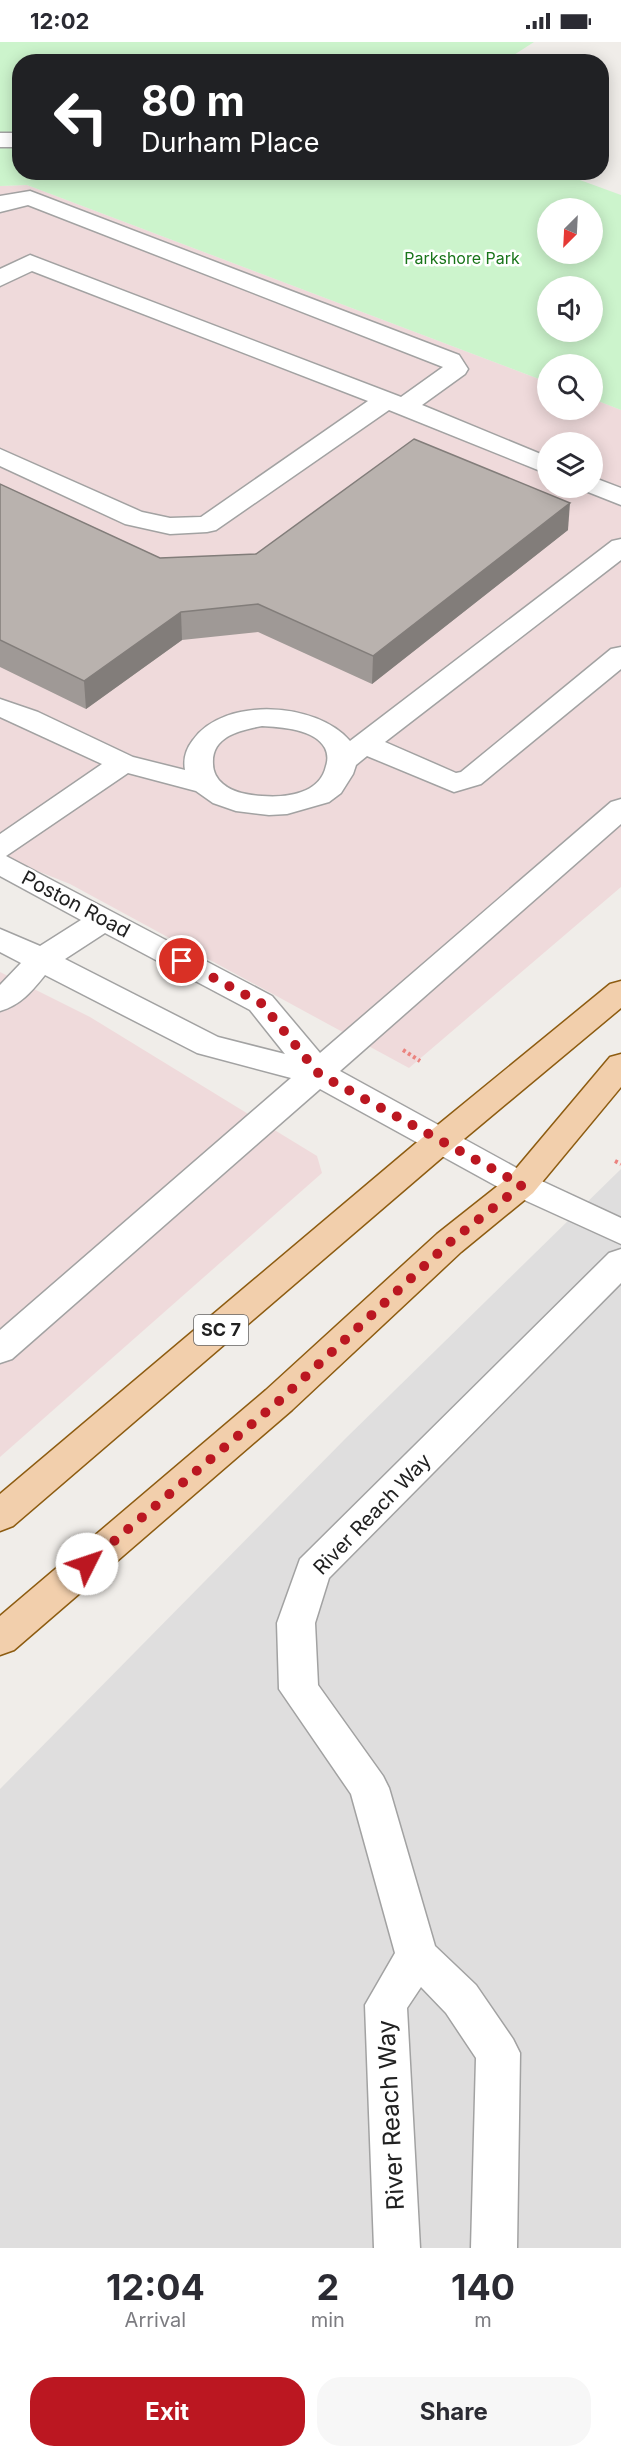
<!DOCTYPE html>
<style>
body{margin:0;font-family:Inter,sans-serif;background:#f7f7f7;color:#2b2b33;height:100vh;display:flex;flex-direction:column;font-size:22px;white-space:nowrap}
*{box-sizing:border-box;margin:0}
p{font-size:20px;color:#7c7c81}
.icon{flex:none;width:33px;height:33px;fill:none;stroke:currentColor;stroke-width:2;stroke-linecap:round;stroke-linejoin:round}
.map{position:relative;height:2206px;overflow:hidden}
.drawer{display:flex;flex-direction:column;background:#fff;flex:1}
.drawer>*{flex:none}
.hud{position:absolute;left:12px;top:12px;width:597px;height:126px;border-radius:24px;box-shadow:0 3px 15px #0003;background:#202124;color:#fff;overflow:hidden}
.needle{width:39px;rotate:204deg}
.controls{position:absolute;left:537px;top:156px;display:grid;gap:12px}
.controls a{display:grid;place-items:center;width:66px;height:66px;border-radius:50%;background:#fff;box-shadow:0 3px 15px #0003;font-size:30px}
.pin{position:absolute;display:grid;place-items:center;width:51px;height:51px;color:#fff;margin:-26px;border:3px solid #fff;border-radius:50%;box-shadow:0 2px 6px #0007}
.me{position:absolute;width:66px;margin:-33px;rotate:49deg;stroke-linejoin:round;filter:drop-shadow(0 0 4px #0008)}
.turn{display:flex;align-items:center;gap:21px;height:126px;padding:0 30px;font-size:27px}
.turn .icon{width:78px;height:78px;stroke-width:2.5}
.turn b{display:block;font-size:42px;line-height:51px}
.eta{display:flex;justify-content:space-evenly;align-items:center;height:102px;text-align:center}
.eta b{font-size:36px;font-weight:700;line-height:42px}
.cta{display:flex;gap:12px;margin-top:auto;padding:12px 30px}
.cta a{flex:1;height:69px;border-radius:24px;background:#bb1721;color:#fff;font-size:24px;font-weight:700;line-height:69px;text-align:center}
.cta a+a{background:#f7f7f7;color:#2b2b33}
.status{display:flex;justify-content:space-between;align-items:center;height:42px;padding:0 30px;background:#fff;direction:ltr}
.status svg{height:16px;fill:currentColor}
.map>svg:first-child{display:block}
</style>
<div class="status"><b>12:02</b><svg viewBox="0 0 49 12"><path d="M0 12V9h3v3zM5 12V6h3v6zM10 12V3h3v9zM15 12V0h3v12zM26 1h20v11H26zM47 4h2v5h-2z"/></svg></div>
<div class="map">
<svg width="621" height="2206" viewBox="0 0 621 2206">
<rect width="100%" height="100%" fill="#f0ede9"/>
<path fill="#dfdede" d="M621 1127V2206H0V1747L346 1396Z"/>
<g fill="#efdadb" fill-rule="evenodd">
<path d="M27 143 547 340 548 368H592L593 357 621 368V845L409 1026 70 842 0 814V144ZM548 400H592V446H548Z"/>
<path d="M0 930 90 975 317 1114 322 1131 0 1415Z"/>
</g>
<path fill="#ccf4cc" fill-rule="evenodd" d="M0 0H534L503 20H20V130H558L621 153V368L593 357 592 322H548L547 340 27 143 0 144ZM548 166H592V212H548ZM548 244H592V290H548Z"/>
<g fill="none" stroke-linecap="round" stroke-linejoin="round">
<defs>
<g id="minor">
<rect x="0" y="91" width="20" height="14"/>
<path d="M30 149 459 313 468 327 465 332 422 363 548 415V432L389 368 216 488 207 490 170 492 125 482 0 424V407L142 470 170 476 201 475 368 359 32 229 0 244V227L30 213 401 355 443 325 28 163 0 170V154Z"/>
<path d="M592 435 621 446V463L583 448 581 446H592Z"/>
<path d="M621 497V518L385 700 456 731 461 730 611 607 621 605V627L481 742 454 750 367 714 356 723 353 732 341 751 329 760 287 772 269 773 236 769 213 761 196 749 128 731 6 814 272 954 320 1011 611 760 621 757V782L340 1029 533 1135 621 1176V1202L509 1151 320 1047 12 1317 0 1321V1288L291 1036 197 1011 45 933C32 949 21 963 0 969V943L21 921 0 910V887L40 904 81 878 0 834V792L102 722 0 675V657L38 670 133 715 185 728C183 717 186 707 193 698 224 654 317 660 350 699L612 499ZM262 684C281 685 315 687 325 706 328 712 328 718 326 724 320 752 286 756 262 754 248 753 234 751 223 742 217 737 213 730 213 722 211 694 241 688 262 684ZM105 891 250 968 285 1012 218 995 65 917Z"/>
<path d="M621 1207V1241L329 1536 315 1581 318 1643 383 1734 389 1746 435 1904 476 1943 513 1997 520 2011 517 2206H471L476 2016 446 1971 421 1945 407 1966 420 2206H374L365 1963 395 1911 351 1752 279 1647 277 1581 300 1517 609 1211Z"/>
</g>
<g id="major">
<path d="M621 939V966L452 1107 13 1484 0 1489V1452L428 1091 610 942Z"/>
<path d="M621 1012V1045L533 1151 461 1210 292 1368 14 1608 0 1613V1574L266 1348 437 1192 509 1135 610 1015Z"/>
</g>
</defs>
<use href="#minor" stroke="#a2a2a2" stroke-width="3"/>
<use href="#major" stroke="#8d5c11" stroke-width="3"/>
<g stroke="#eb837f" stroke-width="4" stroke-dasharray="3 3" stroke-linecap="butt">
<path d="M403 1008 420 1019"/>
<path d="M615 1119 621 1122"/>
</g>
<use href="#minor" fill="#fff" fill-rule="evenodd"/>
<use href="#major" fill="#f2cfac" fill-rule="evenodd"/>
</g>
<path fill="#9f9996" d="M0 442 160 516 256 512 568 488 372 642 258 590 182 598 86 667 0 625Z"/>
<g fill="#827d7a">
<path d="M570 461 568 488 372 642 373 614Z"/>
<path d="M181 570 182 598 86 667 84 639Z"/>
</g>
<path fill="#b9b2ae" stroke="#827d7a" stroke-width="1.5" d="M414 397 570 461 373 614 258 562 181 570 84 639 0 598V442L160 516 256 512Z"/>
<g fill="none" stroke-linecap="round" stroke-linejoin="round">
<path stroke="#bb1721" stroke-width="10" stroke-dasharray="0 18" d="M87 1522 279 1359 449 1201 522 1143 319 1032 261 961 182 919"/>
</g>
<g text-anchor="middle" stroke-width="5" stroke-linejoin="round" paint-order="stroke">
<g font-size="16" fill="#19751a" stroke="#fff">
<text x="462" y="222">Parkshore Park</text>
</g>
<rect fill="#fff" stroke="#646464" stroke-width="1.5" x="194" y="1273" width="54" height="30" rx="4.5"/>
<g font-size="18" font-weight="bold" fill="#212121">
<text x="221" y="1294">SC 7</text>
</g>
<g font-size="20" fill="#212121" stroke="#fff">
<text transform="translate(76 862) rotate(28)" y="7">Poston Road</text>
<text transform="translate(372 1472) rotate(-46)" y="7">River Reach Way</text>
</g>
<g font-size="24" fill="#212121" stroke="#fff">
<text transform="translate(391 2073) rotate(-93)" y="8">River Reach Way</text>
</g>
</g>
</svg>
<div class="controls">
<a><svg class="needle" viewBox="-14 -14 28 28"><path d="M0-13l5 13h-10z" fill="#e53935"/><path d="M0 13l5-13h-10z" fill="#7c7c81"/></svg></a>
<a><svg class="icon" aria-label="sound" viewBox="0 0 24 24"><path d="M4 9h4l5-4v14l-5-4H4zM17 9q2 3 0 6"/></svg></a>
<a><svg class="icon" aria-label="search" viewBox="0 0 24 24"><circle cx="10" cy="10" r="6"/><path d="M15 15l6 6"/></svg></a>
<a><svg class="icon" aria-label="layers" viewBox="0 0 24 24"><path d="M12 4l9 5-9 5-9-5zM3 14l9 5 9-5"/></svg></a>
</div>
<div class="pin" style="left:182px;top:919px;background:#d93025"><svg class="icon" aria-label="arrive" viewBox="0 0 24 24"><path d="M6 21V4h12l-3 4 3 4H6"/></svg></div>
<svg class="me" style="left:87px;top:1522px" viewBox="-20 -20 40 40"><circle r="19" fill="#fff"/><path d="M0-13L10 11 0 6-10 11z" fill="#bb1721"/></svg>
<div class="hud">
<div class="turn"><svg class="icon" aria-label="left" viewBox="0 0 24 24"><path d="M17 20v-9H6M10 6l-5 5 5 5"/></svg><div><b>80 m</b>Durham Place</div></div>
</div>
</div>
<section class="drawer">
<div class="eta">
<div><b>12:04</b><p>Arrival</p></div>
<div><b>2</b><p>min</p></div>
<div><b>140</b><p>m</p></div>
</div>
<div class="cta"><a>Exit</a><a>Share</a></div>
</section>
